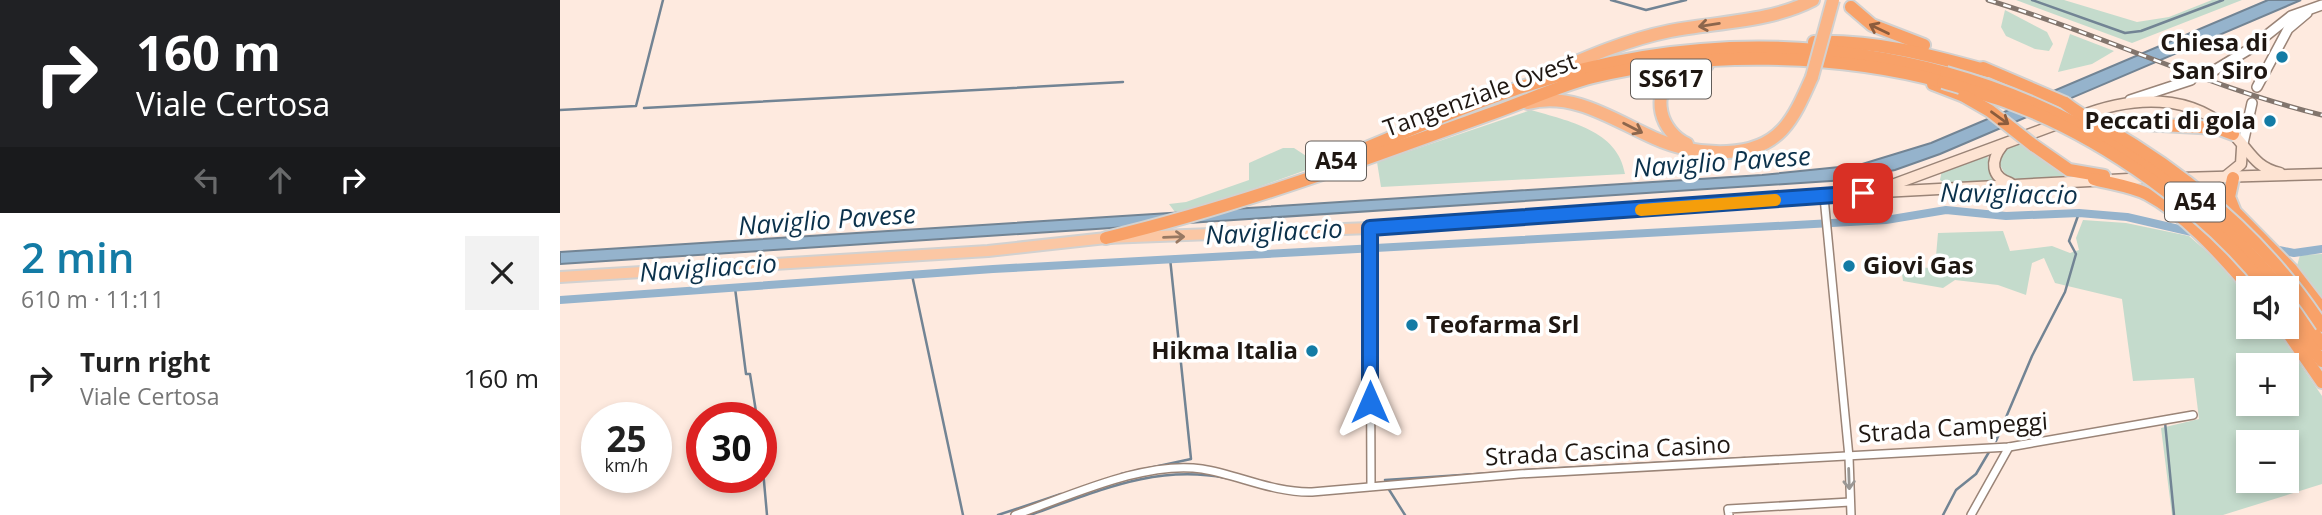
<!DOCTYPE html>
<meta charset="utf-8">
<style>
body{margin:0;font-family:"Open Sans",sans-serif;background:#f2f2f2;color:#222;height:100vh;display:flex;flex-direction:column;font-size:26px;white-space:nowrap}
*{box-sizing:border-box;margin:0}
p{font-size:23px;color:#767676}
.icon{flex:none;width:38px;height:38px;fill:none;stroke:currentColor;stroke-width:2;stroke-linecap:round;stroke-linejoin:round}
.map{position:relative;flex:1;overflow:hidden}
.panel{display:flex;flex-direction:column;background:#fff;width:560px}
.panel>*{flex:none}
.banner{background:#202124;color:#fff;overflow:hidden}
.controls{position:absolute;left:1676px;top:276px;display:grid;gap:14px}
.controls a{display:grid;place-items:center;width:63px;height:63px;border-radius:0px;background:#fff;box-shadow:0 4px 10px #0003;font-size:35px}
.speed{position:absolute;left:21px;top:402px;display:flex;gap:14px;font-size:35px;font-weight:700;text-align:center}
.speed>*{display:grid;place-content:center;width:91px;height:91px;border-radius:50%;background:#fff;box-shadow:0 4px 10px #0003;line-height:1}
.speed small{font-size:18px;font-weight:400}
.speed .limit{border:10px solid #d22;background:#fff;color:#111}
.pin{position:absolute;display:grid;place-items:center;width:60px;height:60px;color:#fff;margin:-30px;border-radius:14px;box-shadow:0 4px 10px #0006}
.me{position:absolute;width:77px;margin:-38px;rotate:0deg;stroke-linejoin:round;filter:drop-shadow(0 0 5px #0008)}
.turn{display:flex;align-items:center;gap:24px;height:147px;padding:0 21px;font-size:32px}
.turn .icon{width:91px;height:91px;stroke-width:2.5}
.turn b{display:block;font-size:49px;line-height:60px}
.lanes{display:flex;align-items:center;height:66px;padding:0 21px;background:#0003;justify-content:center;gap:35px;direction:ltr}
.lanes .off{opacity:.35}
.round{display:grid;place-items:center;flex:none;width:74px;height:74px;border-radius:0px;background:#f2f2f2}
.head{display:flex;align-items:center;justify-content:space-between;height:119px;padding:0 21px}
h1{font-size:42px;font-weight:600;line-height:52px;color:#137ba5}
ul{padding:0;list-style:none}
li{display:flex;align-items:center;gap:21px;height:91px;padding:0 21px}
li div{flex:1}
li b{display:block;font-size:26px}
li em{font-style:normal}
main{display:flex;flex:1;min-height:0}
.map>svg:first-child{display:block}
</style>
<main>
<section class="panel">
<div class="banner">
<div class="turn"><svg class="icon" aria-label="right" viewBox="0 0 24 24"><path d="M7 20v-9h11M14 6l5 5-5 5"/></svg><div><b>160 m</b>Viale Certosa</div></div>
<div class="lanes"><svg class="icon off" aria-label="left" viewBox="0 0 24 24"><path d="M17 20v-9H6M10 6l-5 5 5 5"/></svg><svg class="icon off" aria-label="ahead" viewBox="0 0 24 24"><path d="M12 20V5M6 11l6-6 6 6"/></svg><svg class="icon" aria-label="right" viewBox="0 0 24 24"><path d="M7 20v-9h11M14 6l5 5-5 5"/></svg></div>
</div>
<div class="head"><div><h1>2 min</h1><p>610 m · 11:11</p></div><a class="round"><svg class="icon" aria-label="close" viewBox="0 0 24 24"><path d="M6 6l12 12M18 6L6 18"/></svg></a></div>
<ul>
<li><svg class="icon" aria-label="right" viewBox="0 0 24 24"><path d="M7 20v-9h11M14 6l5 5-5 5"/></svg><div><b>Turn right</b><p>Viale Certosa</p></div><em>160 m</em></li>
</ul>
</section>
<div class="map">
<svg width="1762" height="515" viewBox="0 0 1762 515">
<rect width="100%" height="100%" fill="#feeadf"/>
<g fill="#c4dbcc" fill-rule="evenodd">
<path d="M1456 0H1504L1577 22 1609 17 1652 0H1682L1572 43Z"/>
<path d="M1445 10 1487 32 1493 44 1489 51 1475 49 1446 36 1441 27Z"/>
<path d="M1510 34 1549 49 1554 51 1532 64 1498 72Z"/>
<path d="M971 110C1008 121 1058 130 1065 174L821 187 817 162Z"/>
<path d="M1463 142 1491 165 1511 175 1462 180 1446 176 1439 163C1442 149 1451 146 1463 142Z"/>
<path d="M723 148H734L760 165 618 216 609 204 626 202 689 180V163Z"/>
<path d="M1427 155 1434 182 1386 184 1380 180 1382 170Z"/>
<path d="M1523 220 1566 223 1629 236 1669 271 1689 295V327H1715L1762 396V484L1663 515H1612L1601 428 1639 419 1634 378 1573 381 1562 299 1495 283 1484 258 1472 263 1466 295 1438 285 1395 280 1383 288 1343 281 1341 267 1375 268 1378 233 1443 231 1450 251 1492 246 1510 253 1519 250 1516 238ZM1689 366H1727V404H1689ZM1689 443H1727V481H1689Z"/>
<path d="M1762 254V298L1737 266 1740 255Z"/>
</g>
<path fill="#95b3cc" stroke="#728494" stroke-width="2" d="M1708 0H1741L1380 154 1335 170 1286 180 0 264V252L1202 175 1299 165 1371 143Z"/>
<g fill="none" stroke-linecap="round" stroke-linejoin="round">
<g stroke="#728494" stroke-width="2.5">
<path d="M1051 0 1086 10 1126 0"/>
<path d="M1472 0 1565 33 1581 31 1663 0"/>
<path d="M84 108 563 82"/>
<path d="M0 110 76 106 103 0"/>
<path d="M352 275 403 515"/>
<path d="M175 288 186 374H190L197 418"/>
<path d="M1605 422 1614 515"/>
<path d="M1436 441 1472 356 1505 292 1516 254 1509 241 1519 213"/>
<path d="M201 448 207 515"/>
<path d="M964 470 1185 458"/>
<path d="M561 474 631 459 610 258"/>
<path d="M825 480 947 472"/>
<path d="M828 488 845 515"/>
<path d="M438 515 501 494"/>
<path d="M470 515C537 492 594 464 666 478"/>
<path d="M1383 515 1396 490 1416 474 1429 452"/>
</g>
<g stroke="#95b3cc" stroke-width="8">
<path d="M1714 249 1734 253 1762 249"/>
<path d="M0 300 433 269 1326 220 1386 210 1446 216 1519 213 1567 217 1636 233"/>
</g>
<path stroke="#ddcac0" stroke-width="9" stroke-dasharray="9 4.5" stroke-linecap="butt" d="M1631 80 1650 73"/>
<defs>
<g id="minor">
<path d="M1264 197 1289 457 1291 515"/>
<path d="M810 228 811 485"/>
<path d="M455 515C508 497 585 460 642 469 679 475 714 493 752 492L959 474 1449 447 1633 415"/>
<path d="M1169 515 1168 509 1290 502"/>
<path d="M1411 515 1449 447"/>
</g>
<g id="tertiary">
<path d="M1650 73 1688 50 1731 16 1762 5"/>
<path d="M1697 87 1728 29 1747 13"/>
<path d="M1570 100 1631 80"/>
<path d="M1682 148 1692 103"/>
</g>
<g id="secondary">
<path d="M1518 117C1571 96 1632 91 1675 136 1690 152 1696 168 1720 173"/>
<path d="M1442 146C1430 161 1431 177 1450 183"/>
<path d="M1665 177 1681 164 1682 148"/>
<path d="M1621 178 1762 174"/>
<path d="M1324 188 1500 123"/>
<path d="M810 228 1303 193 1588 178"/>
</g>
<path id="primary" d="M0 277 428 251 546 238 810 228"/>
<g id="trunk">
<path d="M982 77C1023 59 1065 40 1110 31 1157 22 1211 22 1253 0"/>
<path d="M968 103C1014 91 1055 121 1094 138 1116 148 1143 153 1167 152 1220 150 1233 120 1252 77"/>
<path d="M1127 144C1101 132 1089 95 1115 75 1124 68 1136 67 1147 65"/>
</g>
<g id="motorway">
<path d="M1291 7 1312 25 1364 45"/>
<path d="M1254 42C1315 40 1370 55 1428 71"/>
<path d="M1423 68 1505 103"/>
<path d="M1373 84 1404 96"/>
<path d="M1546 122 1657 128 1673 134"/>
<path d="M1473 145 1509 170 1544 176"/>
<path d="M775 161C834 137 893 110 953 90 1096 41 1240 33 1386 73"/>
<path d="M1673 178 1669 197 1675 212 1731 269 1762 309"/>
<path d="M1534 179C1552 184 1571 186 1587 194 1628 216 1661 255 1691 289"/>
<path d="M546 238C639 216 730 186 819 154 857 140 895 127 933 113 967 101 998 86 1033 77 1141 51 1276 53 1383 82"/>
<path d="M1727 297 1762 344"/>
<path d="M1727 316 1762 361"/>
<path d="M1724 327 1762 382"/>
</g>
</defs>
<use href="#minor" stroke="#9a8477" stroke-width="10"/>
<use href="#tertiary" stroke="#9a8477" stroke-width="12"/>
<use href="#secondary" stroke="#9a8477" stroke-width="13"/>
<use href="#primary" stroke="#d2d1d0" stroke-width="14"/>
<use href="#trunk" stroke="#d2d1d0" stroke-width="16"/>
<use href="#motorway" stroke="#d2d1d0" stroke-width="16"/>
<use href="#minor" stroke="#fff" stroke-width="7"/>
<use href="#tertiary" stroke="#fff" stroke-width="9"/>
<use href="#secondary" stroke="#fde3d2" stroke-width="10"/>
<use href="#primary" stroke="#fbc7a4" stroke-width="10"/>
<use href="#trunk" stroke="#fab486" stroke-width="12"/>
<use href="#motorway" stroke="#f8a168" stroke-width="12"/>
<defs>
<path id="rail" d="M1428 0C1541 34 1647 87 1762 115"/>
</defs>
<use href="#rail" stroke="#82756d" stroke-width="5"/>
<use href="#rail" stroke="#fff" stroke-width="2.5" stroke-dasharray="8" stroke-linecap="butt"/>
<defs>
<path id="trunk-bridge" d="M1252 77 1273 0"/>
<g id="motorway-bridge">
<path d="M1386 73C1516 109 1635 184 1721 289"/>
<path d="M1383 82C1405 89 1428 95 1450 103 1542 137 1646 210 1707 289"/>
<path d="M1404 96 1430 111 1473 145"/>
<path d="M1505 103C1526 120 1551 130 1574 145 1647 191 1715 253 1762 326"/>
</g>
</defs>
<use href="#trunk-bridge" stroke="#d2d1d0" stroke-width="16" stroke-linecap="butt"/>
<use href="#motorway-bridge" stroke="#d2d1d0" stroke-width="16" stroke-linecap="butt"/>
<use href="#trunk-bridge" stroke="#fab486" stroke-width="12"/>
<use href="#motorway-bridge" stroke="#f8a168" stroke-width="12"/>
</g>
<defs><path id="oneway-shaft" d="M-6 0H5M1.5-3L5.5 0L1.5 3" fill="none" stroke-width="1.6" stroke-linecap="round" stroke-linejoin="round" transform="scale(1.75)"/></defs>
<g stroke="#8c664c">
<use href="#oneway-shaft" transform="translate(1149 25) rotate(171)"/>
<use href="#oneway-shaft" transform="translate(1073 128) rotate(27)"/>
</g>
<g stroke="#8c5c3d">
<use href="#oneway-shaft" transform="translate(1319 29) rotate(-154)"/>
<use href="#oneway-shaft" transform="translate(1440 118) rotate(36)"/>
</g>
<use stroke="#987862" href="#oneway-shaft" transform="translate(614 237) rotate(-2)"/>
<use stroke="#9a9794" href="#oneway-shaft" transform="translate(1289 479) rotate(88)"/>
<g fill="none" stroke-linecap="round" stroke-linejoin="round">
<defs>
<path id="route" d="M810 402V228L1303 193"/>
</defs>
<use href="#route" stroke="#114b97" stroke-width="18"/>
<use href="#route" stroke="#1a73e8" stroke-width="12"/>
<path stroke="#f59e0b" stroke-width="12" d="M1081 210 1215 200"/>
</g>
<g fill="#137ba5" stroke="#fff" stroke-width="2.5">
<circle cx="1722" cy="57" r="7"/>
<circle cx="1710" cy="121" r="7"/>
<circle cx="1289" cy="266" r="7"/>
<circle cx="852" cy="325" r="7"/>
<circle cx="752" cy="351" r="7"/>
</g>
<g text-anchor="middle" stroke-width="7" stroke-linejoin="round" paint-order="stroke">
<g fill="#fff" stroke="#625d59" stroke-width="2">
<rect x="1071" y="59.5" width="80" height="39" rx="5"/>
<rect x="746" y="141.5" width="60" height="39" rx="5"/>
<rect x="1605" y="182.5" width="60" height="39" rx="5"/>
</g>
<g font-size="23" font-weight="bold" fill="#1f1712">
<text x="1111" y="87">SS617</text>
<text x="776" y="169">A54</text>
<text x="1635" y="210">A54</text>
</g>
<g font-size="24" font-weight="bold" fill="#1f1712" stroke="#fff" text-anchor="end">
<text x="1708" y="51">Chiesa di<tspan x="1708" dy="28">San Siro</tspan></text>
<text x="1696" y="129">Peccati di gola</text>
<text x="1303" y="274" text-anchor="start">Giovi Gas</text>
<text x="866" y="333" text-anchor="start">Teofarma Srl</text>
<text x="738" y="359">Hikma Italia</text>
</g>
<g font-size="24" fill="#1f1712" stroke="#fff">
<text transform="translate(920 95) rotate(-20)" y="8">Tangenziale Ovest</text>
<text transform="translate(1393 428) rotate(-4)" y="8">Strada Campeggi</text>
<text transform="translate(1048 451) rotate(-3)" y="8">Strada Cascina Casino</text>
</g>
<g font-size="26" font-style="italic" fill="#0b314b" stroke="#fff">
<text transform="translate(1162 162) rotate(-4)" y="9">Naviglio Pavese</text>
<text transform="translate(1449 194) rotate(1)" y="9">Navigliaccio</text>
<text transform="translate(267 220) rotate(-4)" y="9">Naviglio Pavese</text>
<text transform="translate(714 232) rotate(-3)" y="9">Navigliaccio</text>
<text transform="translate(148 268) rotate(-4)" y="9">Navigliaccio</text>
</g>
</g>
</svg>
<div class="controls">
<a><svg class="icon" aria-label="sound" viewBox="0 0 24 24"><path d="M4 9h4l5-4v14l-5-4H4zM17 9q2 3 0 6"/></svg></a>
<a>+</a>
<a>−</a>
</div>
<div class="speed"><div>25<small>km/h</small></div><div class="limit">30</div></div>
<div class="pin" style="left:1303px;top:193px;background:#d93025"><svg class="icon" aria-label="arrive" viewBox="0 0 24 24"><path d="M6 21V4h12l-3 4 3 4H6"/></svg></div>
<svg class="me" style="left:810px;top:402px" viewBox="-20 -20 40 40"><path d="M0-17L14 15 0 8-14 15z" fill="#1a73e8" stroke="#fff" stroke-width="4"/></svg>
</div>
</main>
